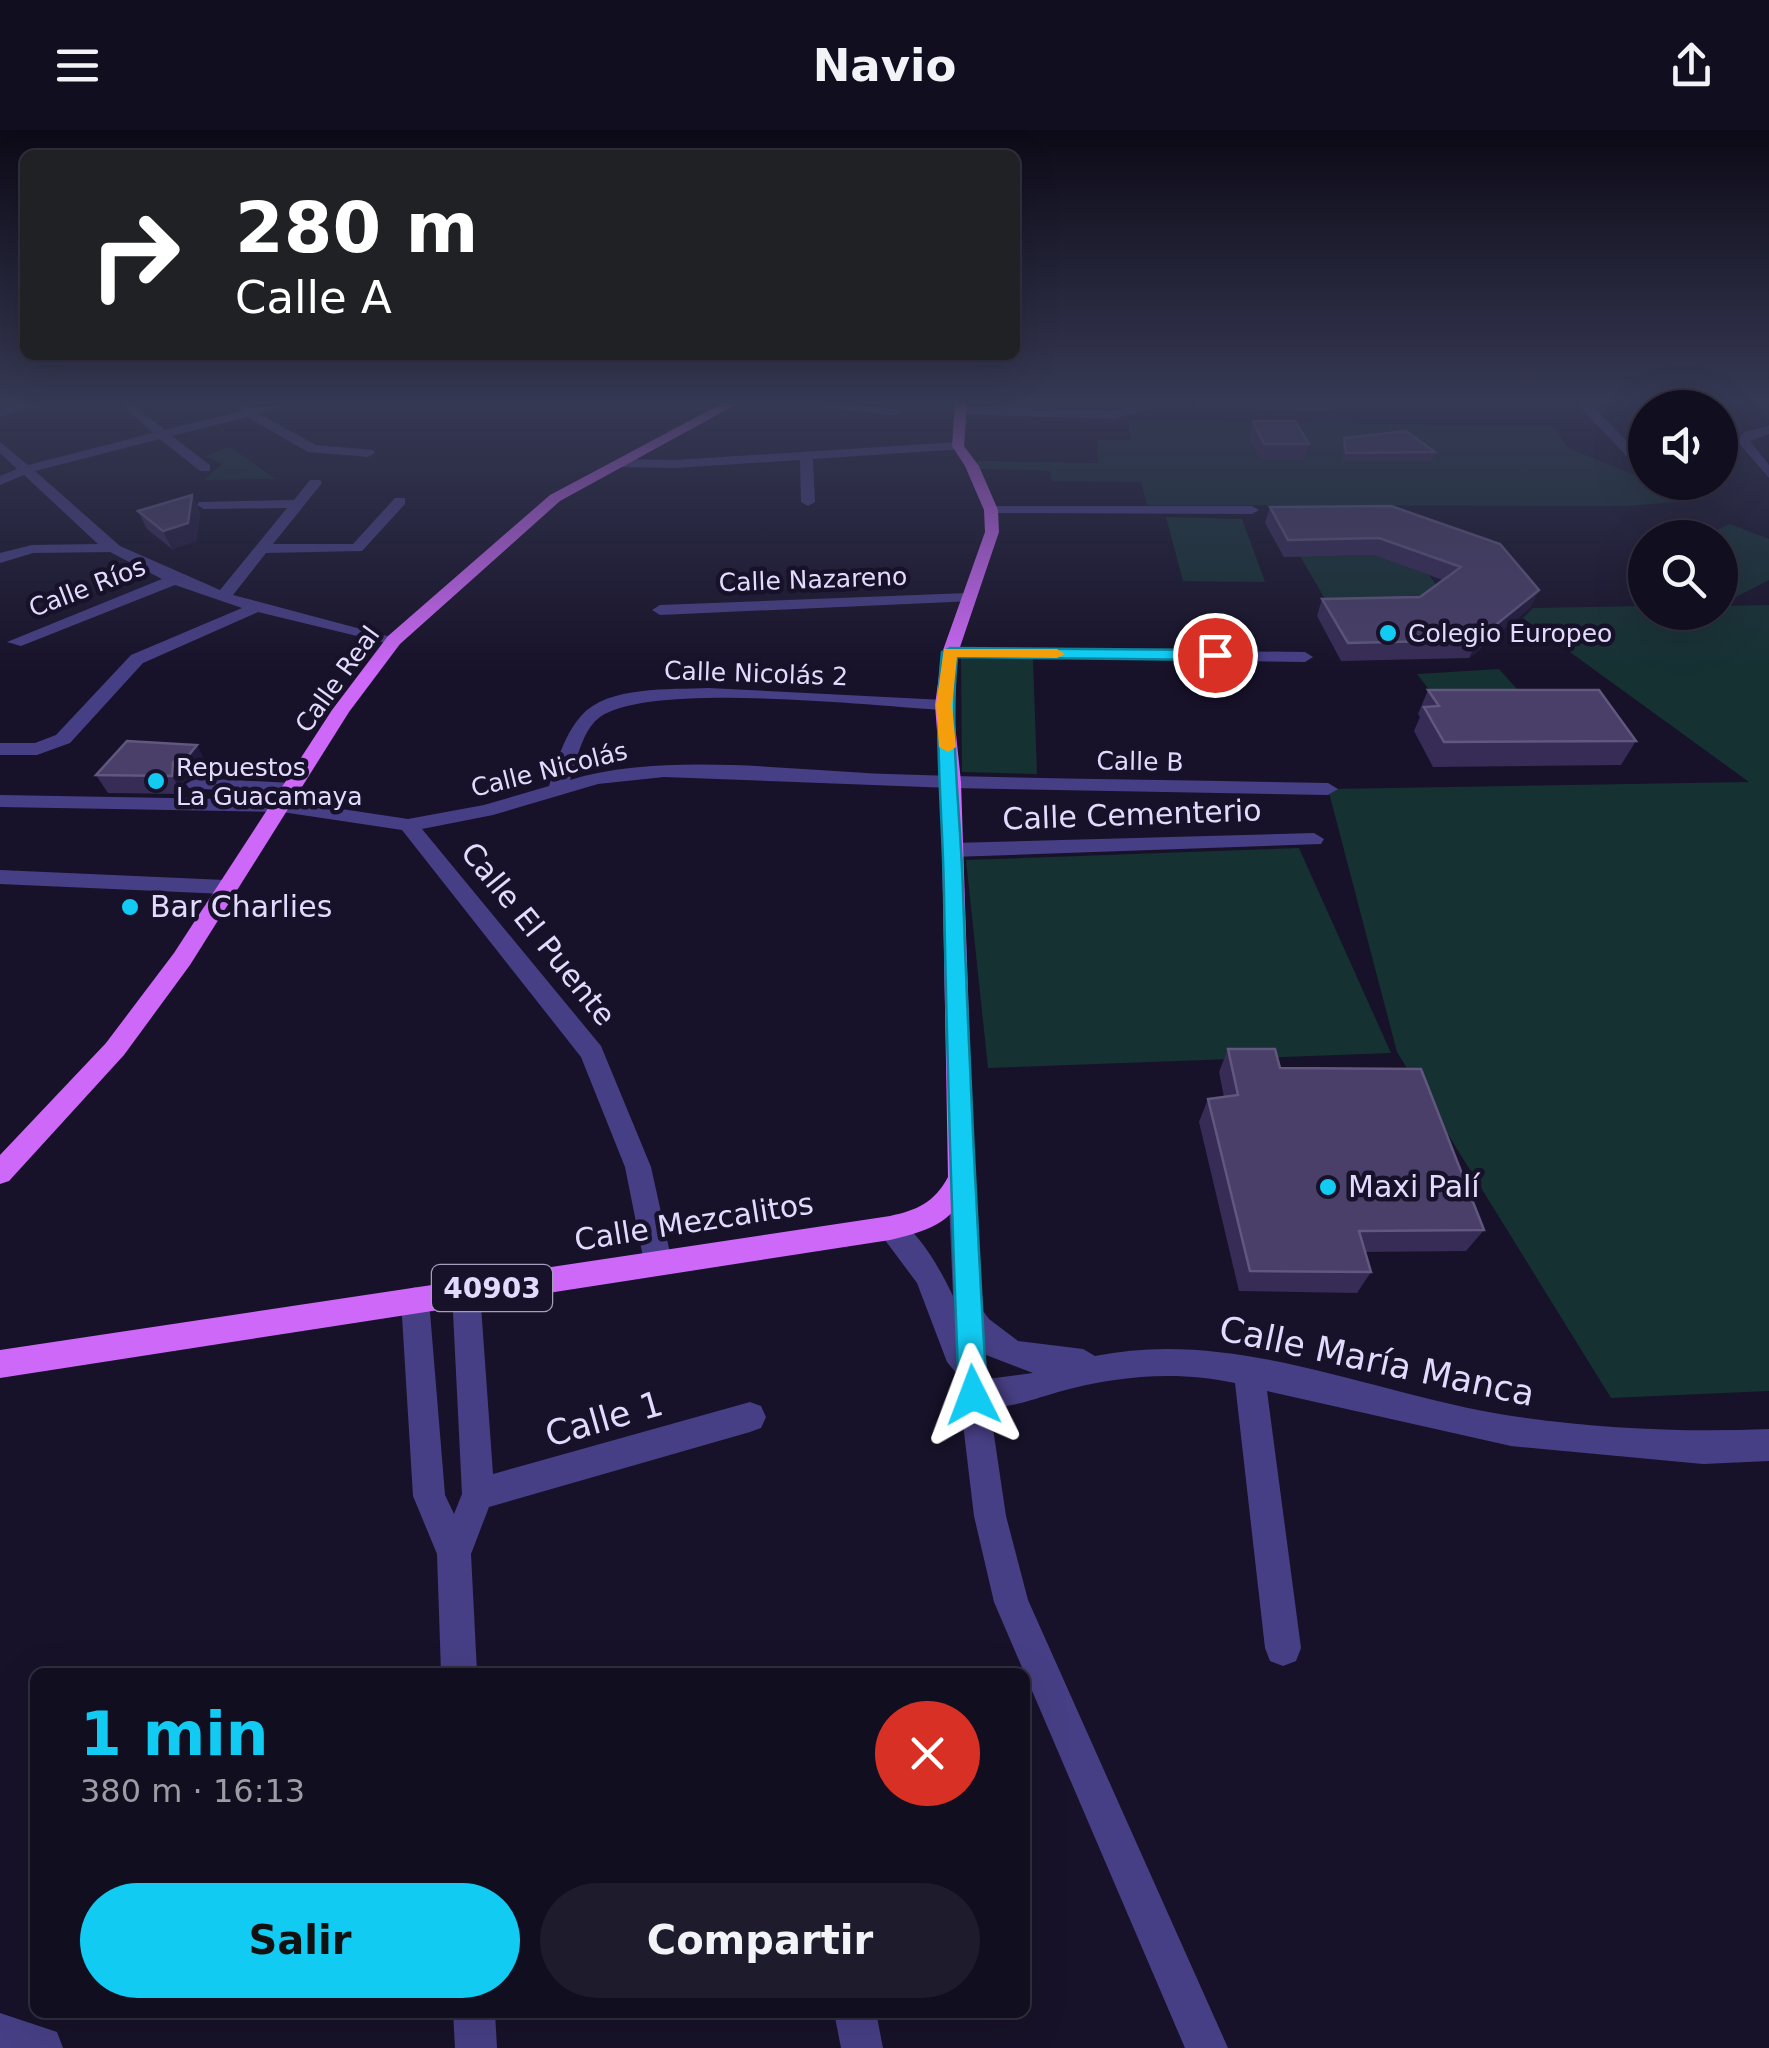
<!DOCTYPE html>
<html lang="es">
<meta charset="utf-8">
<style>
body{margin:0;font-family:"DejaVu Sans",sans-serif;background:#1e1c2c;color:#f1f3f6;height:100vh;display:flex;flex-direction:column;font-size:38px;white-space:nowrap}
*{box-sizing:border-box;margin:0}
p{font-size:32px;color:#9c9ca4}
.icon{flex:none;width:55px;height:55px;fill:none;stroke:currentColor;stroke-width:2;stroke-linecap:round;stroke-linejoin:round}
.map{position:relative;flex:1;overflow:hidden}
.details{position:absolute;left:30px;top:1538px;width:1000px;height:350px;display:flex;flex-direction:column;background:#110e1f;border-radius:15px;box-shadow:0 10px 40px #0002,0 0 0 2px #302e3d}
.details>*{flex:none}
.guide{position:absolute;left:20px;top:20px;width:1000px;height:210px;border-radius:15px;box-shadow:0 10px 40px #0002,0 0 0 2px #302e3d;background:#202124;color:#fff;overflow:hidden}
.controls{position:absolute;left:1628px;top:260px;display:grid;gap:20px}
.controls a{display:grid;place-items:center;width:110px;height:110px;border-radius:50%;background:#110e1f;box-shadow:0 10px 40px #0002,0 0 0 2px #302e3d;font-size:50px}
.pin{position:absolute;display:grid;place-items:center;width:85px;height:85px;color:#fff;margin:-42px;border:5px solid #fff;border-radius:50%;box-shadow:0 2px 10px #0007}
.me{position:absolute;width:110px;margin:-55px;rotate:357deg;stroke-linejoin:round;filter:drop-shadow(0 0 8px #0008)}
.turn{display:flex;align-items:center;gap:35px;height:210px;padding:0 50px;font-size:45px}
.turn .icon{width:130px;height:130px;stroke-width:2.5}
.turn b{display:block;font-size:70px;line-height:85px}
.round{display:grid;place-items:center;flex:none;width:105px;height:105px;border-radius:52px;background:#1e1c2c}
.summary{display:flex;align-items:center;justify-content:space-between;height:170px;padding:0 50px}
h1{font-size:60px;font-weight:600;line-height:75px;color:#11cbf3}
.button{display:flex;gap:20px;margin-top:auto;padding:20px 50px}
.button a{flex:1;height:115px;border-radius:60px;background:#11cbf3;color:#111;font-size:40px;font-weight:600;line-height:115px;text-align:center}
.button a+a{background:#1e1c2c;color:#f1f3f6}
header{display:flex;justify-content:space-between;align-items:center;height:130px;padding:0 50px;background:#110e1f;font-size:45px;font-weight:600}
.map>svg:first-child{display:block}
</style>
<header><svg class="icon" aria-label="menu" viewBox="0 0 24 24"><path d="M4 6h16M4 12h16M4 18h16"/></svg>Navio<svg class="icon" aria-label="share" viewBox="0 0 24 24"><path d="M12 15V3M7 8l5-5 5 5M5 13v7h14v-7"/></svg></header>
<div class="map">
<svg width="1769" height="1918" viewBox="0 0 1769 1918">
<rect width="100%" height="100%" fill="#171229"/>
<g fill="#153132">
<path d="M1128 290 1554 297 1568 318 1645 349V352L1689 371 1626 376 1147 375 1141 352 1052 351 1050 341 980 339 977 331 1098 333 1097 310H1131Z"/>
<path d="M230 317 276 349 204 350 222 334 205 326Z"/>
<path d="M1166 387 1242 389 1265 452 1183 451Z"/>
<path d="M1730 394 1769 409V450L1732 469 1720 464V408L1701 407Z"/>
<path d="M1373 425 1429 445 1442 463 1335 486 1300 426Z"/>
<path d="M1769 475V1261L1611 1268 1397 922 1328 659 1749 652 1523 488 1533 478 1645 476V482H1720V476Z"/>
<path d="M961 528 1033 529 1037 644 962 642Z"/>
<path d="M1499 539 1525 568 1440 574 1417 544Z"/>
<path d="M1299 718 1391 923 988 938 966 730Z"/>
</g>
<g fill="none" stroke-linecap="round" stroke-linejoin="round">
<g fill="#473f85" fill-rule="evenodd">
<path d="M20 274H41L0 287V279Z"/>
<path d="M121 274H131L165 300 242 281 239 274H251L253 278 289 274 259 284 316 315 373 320 375 323 368 327 308 322 247 287 172 306 210 335V341H200L160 309 35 341 120 416 220 460 287 378 204 379 197 375 199 372 294 370 310 350H320L322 353 273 414H353L395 368H405V374L362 421 266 423 233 465 402 510 394 515 258 482 143 533 70 613 37 625H0V613H35L56 605 131 525 242 478 175 455 21 516 7 512 162 449 110 422 33 423 0 433V423L32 415 98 414 24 345 0 355V346L17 339 0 323V312L28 335 153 303Z"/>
<path d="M795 274H854L901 281 895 285Z"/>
<path d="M1144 274H1168L1113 289 960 284 954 280 960 276 1113 281Z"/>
<path d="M1193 274H1338L1339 276 1333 280 1199 278Z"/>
<path d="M1577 274H1590L1645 329V336H1636Z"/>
<path d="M1769 296V304L1750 311 1769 335V348L1737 311 1744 302Z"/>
<path d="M958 312 964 316 963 319 813 329 815 372 808 376 801 372 800 330 675 338 619 337 612 333 619 329 675 330Z"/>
<path d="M991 376H1252L1259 380 1252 384 986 383 984 380Z"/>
<path d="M968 463 974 465V471L660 485 652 480 660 475Z"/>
<path d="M950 518 1305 522 1313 527 1305 532 944 527 942 523Z"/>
<path d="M708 558 944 570 953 575 944 580C874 576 652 551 600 587 582 600 577 630 570 650 663 622 790 640 888 644 1034 649 1181 650 1328 653L1338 659 1328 665 951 658 664 647 598 654 493 685 422 699 601 916 651 1037 672 1132 668 1141 658 1144 648 1141 644 1132 625 1037 581 927 402 700 282 682 0 677V665L282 670 408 689 484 675 549 656C557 632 564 605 581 586 608 555 671 560 708 558Z"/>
<path d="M196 648 292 653 302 659 292 665 189 658 186 654Z"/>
<path d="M1314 703 1324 709 1321 714 952 727 942 720 952 713Z"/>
<path d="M0 740 225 750 236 757 225 764 0 754Z"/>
<path d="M961 1036 970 1039 974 1047 983 1181 989 1189 1018 1211 1083 1219 1095 1226C1235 1197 1374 1265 1512 1286 1596 1298 1684 1303 1769 1299V1331L1703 1334 1511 1316 1267 1261 1301 1518 1296 1531 1283 1536 1270 1531 1265 1518 1235 1253C1177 1240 1115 1246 1058 1262 1031 1270 1020 1275 990 1278L1006 1386 1028 1470 1228 1918H1185L994 1472 974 1386 957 1244 947 1232 917 1153 876 1098 880 1090C910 1079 942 1143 953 1166L948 1047 952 1039ZM986 1225 1033 1243 987 1249Z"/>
<path d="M466 1149 476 1153 480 1162 493 1344 750 1272 761 1276 766 1287 761 1298 750 1302 489 1377 471 1424 477 1542H441L437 1424 413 1366 401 1170 405 1161 415 1157 425 1161 429 1170 445 1365 454 1384 462 1364 452 1162 456 1153Z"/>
<path d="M453 1882H495L497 1918H455Z"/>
<path d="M834 1882H876L883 1918H841Z"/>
<path d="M0 1883 57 1902 63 1918H0Z"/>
</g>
<g fill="#cd68f8" fill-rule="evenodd">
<path d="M721 274H737L560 371 400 514 349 582 190 835 124 925 9 1051 0 1054V1025L106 913 174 823 332 580 388 506 550 365Z"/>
<path d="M955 274H967L964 316 979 336 998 380 999 402 958 523 953 575 961 652 974 1047C954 1092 936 1099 890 1110L0 1248V1220L890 1086C917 1080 934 1073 948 1047L941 652 935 575 942 523 985 402 984 380 965 336 952 316Z"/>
</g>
</g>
<g fill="#372c56">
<path d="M1253 291 1309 314 1304 330H1260L1249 307Z"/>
<path d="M1344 308 1435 322 1432 331H1343L1342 316Z"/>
<path d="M192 365 200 383 196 411 172 419 147 399 138 381Z"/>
<path d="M1391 376 1531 477 1469 528 1341 531 1317 486 1322 469 1420 467 1443 450 1373 425 1284 427 1265 393 1270 377Z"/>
<path d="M1428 560 1636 611 1621 635 1433 637 1414 601 1420 587 1418 584Z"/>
<path d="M207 634 199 644 184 651 183 664 108 663 96 645Z"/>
<path d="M1228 919 1280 938 1484 1100 1466 1121 1365 1122 1371 1142 1357 1163 1239 1161 1199 992 1208 969 1224 967 1219 942Z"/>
</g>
<g fill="#221a3c">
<path d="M192 365 200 383 196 411 172 419 163 401Z"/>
<path d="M1539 460 1531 477 1469 528 1477 510Z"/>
<path d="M197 615 207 634 199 644 184 651 183 664 172 646 173 632Z"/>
</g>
<g fill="#493f68" stroke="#61577f" stroke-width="2.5">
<path d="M1253 291H1295L1309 314H1264Z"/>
<path d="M1406 301 1435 322 1346 323 1344 308Z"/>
<path d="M192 365 188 393 163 401 138 381Z"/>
<path d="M1391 376 1500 414 1539 460 1477 510 1348 513 1322 469 1420 467 1461 437 1379 408 1288 410 1270 377Z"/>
<path d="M1428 560H1599L1636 611 1444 612 1424 577 1439 576Z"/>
<path d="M127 611 197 615 188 626 173 632 172 646 96 645Z"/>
<path d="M1228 919H1275L1280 938 1421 939 1484 1100 1359 1101 1371 1142 1250 1141 1208 969 1238 965Z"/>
</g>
<linearGradient id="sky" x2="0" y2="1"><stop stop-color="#0d0a17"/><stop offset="0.5" stop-color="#363954"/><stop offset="1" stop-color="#363954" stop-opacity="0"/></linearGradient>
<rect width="1769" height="543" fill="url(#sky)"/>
<path fill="#11cbf3" stroke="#0b849e" stroke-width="2.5" d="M950 518 1215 520 1223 525 1215 530 957 527C949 605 961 685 963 763 969 930 977 1098 987 1265L983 1275 973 1279 963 1275 959 1265C952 1098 947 932 944 765 943 684 933 602 942 522Z"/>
<path fill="#f59e0b" d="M944 519H1057L1065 524 1057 528 957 527 952 575 956 617 948 622 939 617 936 575Z"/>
<g fill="#11cbf3" stroke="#171229" stroke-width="4">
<circle cx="1388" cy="503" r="10"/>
<circle cx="156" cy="651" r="10"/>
<circle cx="130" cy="777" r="10"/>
<circle cx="1328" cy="1057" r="10"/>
</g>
<g text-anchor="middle" stroke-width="9" stroke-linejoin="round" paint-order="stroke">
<g font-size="25" fill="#e2dbfd" stroke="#171229">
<text transform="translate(813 449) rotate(-2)" y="9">Calle Nazareno</text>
<text transform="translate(87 457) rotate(-21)" y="9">Calle Ríos</text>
<text transform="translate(756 543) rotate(2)" y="9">Calle Nicolás 2</text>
<text transform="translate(337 549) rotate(-54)" y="9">Calle Real</text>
<text transform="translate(1140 631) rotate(1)" y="9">Calle B</text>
<text transform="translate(549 639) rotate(-14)" y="9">Calle Nicolás</text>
</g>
<g font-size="25" fill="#e2dbfd" stroke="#171229" text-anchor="start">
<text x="1408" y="512">Colegio Europeo</text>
<text x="176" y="646">Repuestos<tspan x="176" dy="29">La Guacamaya</tspan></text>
</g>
<rect fill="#171229" stroke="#a59fbd" stroke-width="2.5" x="432" y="1135" width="120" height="46" rx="8"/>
<g font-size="28" font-weight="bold" fill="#e2dbfd">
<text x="492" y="1168">40903</text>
</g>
<g font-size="30" fill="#e2dbfd" stroke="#171229">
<text transform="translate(1132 685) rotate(-2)" y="10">Calle Cementerio</text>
<text transform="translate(538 804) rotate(51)" y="10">Calle El Puente</text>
<text transform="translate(694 1092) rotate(-9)" y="10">Calle Mezcalitos</text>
</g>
<g font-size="30" fill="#e2dbfd" stroke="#171229" text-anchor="start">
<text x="150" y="787">Bar Charlies</text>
<text x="1348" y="1067">Maxi Palí</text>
</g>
<g font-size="35" fill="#e2dbfd" stroke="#171229">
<text transform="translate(1377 1231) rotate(12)" y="12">Calle María Manca</text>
<text transform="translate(604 1289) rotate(-16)" y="12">Calle 1</text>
</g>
</g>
</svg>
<div class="controls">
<a><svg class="icon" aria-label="sound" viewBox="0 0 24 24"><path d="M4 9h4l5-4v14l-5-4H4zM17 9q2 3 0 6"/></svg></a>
<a><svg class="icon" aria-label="search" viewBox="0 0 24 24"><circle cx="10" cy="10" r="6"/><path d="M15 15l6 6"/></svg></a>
</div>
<div class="pin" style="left:1215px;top:525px;background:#d93025"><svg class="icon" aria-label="arrive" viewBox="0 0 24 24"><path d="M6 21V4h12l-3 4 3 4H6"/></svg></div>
<svg class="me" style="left:973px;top:1265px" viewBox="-20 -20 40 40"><path d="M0-17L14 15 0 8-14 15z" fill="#11cbf3" stroke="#fff" stroke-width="4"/></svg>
<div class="guide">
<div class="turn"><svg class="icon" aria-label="right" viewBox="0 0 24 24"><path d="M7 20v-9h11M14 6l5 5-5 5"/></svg><div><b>280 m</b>Calle A</div></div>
</div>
<section class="details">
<div class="summary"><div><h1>1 min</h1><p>380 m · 16:13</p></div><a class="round" style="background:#d93025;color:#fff"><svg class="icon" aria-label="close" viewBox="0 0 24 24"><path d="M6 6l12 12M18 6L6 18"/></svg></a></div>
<div class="button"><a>Salir</a><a>Compartir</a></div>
</section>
</div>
